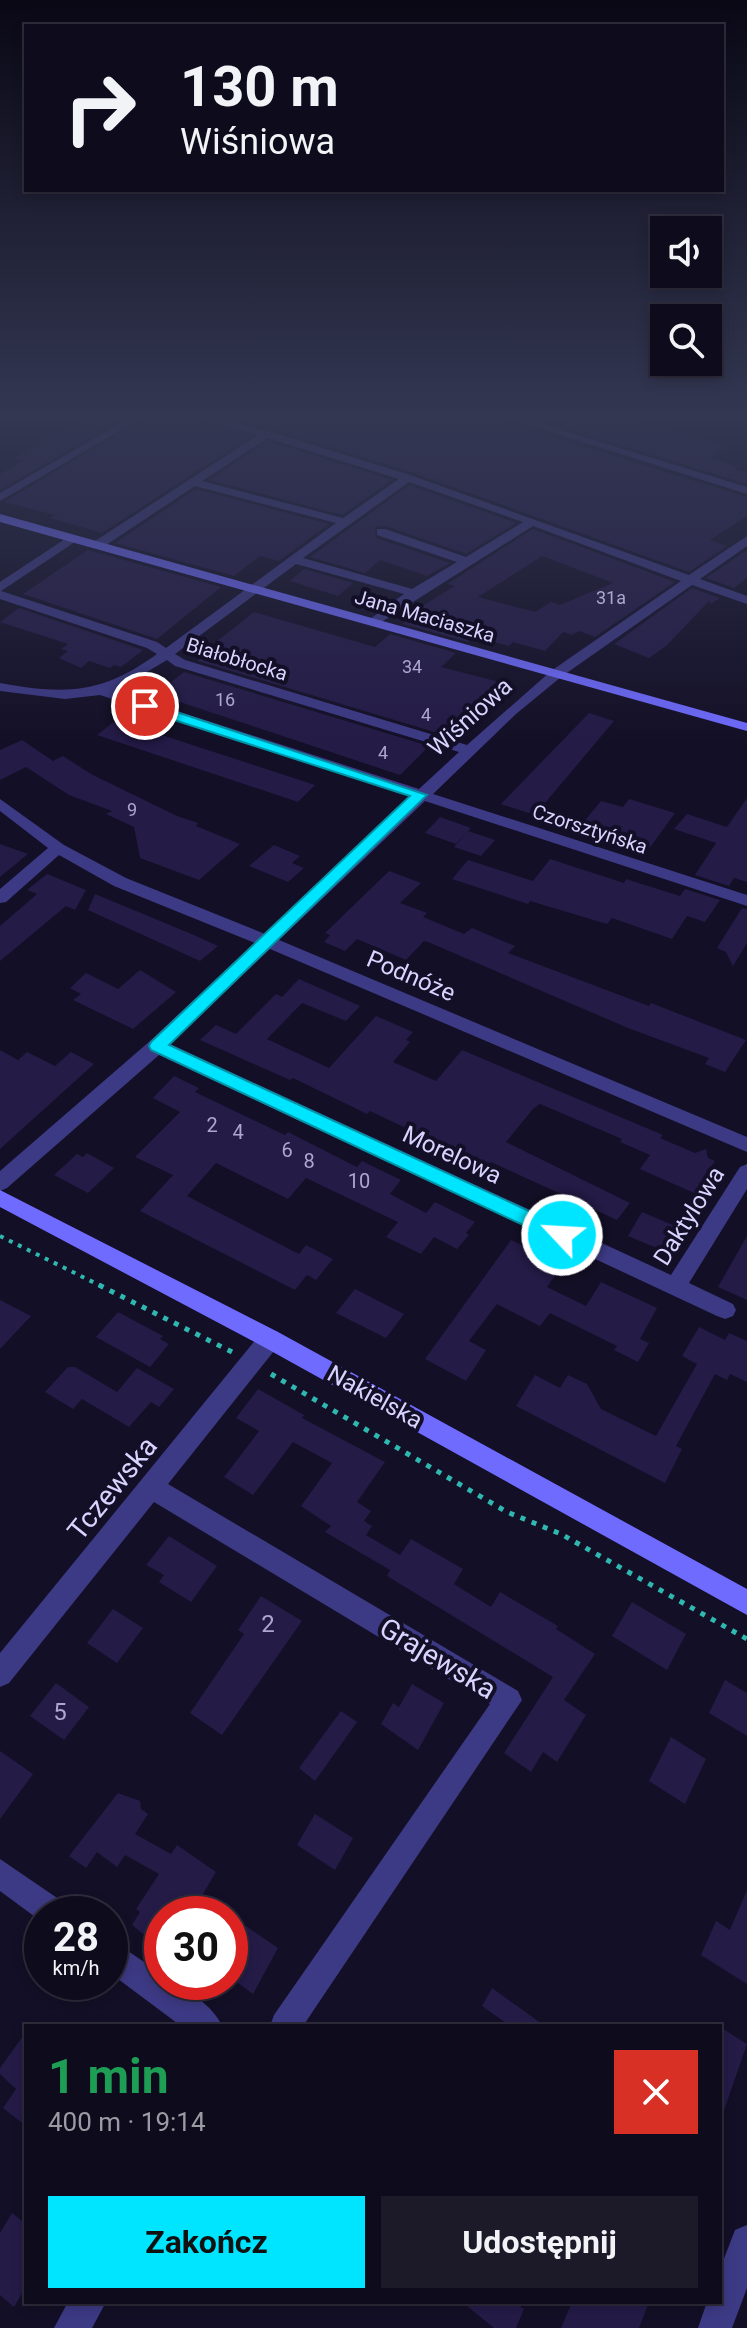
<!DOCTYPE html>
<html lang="pl">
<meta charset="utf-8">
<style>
body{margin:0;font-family:Roboto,sans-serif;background:#1c1929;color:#f1f3f6;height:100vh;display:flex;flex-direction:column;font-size:30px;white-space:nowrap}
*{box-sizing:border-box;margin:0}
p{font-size:26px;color:#9b9ba3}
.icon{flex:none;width:44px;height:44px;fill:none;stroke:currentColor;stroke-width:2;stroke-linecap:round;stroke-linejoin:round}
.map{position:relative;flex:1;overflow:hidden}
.details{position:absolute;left:24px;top:2024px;width:698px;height:280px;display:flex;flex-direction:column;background:#0e0b1c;border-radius:0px;box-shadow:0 4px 12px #0003,0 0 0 2px #2e2b3b}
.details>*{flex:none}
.hud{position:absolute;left:24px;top:24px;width:700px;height:168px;border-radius:0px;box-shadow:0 4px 12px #0003,0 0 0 2px #2e2b3b;background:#0e0b1c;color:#f1f3f6;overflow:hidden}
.controls{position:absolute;left:650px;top:216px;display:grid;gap:16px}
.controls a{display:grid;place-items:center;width:72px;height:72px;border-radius:0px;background:#0e0b1c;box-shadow:0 4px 12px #0003,0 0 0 2px #2e2b3b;font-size:40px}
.speed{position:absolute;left:24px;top:1896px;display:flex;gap:16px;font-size:40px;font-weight:700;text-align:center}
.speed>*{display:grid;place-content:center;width:104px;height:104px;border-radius:50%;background:#0e0b1c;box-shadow:0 4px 12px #0003,0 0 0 2px #2e2b3b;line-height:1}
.speed small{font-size:20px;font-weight:400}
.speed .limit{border:12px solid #d22;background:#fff;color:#111}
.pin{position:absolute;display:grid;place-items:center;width:68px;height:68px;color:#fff;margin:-34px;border:4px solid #fff;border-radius:50%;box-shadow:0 2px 8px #0007}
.me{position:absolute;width:88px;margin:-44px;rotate:295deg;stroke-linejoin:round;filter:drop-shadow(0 0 6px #0008)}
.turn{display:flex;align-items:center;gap:28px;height:168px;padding:0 24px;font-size:36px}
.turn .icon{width:104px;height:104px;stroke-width:2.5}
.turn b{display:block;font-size:56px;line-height:68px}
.round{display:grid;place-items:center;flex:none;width:84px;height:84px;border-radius:0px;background:#1c1929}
.head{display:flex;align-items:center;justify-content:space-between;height:136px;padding:0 24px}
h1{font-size:48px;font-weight:700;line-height:60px;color:#1e9e55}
.cta{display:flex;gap:16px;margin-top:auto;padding:16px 24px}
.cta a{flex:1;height:92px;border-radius:0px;background:#00e5ff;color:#111;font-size:32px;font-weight:700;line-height:92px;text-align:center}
.cta a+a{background:#1c1929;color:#f1f3f6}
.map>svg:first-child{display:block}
</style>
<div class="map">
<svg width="747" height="2328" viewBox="0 0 747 2328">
<rect width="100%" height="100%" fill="#130f26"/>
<g fill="#241b47" fill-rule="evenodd">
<path d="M87 417H126L0 490V474L23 461 13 458Z"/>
<path d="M146 417H190L251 436 102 533 50 518 55 515 4 502Z"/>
<path d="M221 417H486L747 497V516L710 540 727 546 689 572 411 472 272 429Z"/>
<path d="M580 417H624L726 447 709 458 738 467 734 469 747 473V484L561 427Z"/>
<path d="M268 441 392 480 342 515 209 480Z"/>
<path d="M409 485 516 523 466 554 386 526 375 527 376 538 450 563 427 576 380 560 365 573 310 557Z"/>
<path d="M196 489 329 524 279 561 260 556 234 576 115 543Z"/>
<path d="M533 529 675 582 595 637 579 631 572 635 563 632 545 651 513 642 509 646 473 636 468 642 403 624 424 605 455 586 447 584ZM542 556 613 583 560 605 551 602 535 612 478 597Z"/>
<path d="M88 550 221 587 157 639 23 594Z"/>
<path d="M744 552 747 553V578L734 588 706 578Z"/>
<path d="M304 569 353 583 338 596 290 581Z"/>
<path d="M692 588 720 598 711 604 709 601 666 646 649 658 614 644Z"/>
<path d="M19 608 143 650 121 667 114 665 110 668 89 661 81 668 59 658 68 651 61 649 68 644 0 622Z"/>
<path d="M254 612 375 647 390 634 456 653 441 667 503 683 452 732 445 730 441 734 198 661 206 650Z"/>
<path d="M184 672 429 746 400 775 156 694Z"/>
<path d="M589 713 614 721 535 815 501 804Z"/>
<path d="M116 720 168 737 315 785 298 802 97 735Z"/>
<path d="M22 740 53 761 63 756 91 774 177 816 198 823 196 826 240 844 199 880 140 858 134 827 106 814 112 811 69 795 26 767 0 780V750Z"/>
<path d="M747 798V882L734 878 729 886 695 875 716 843 674 829 687 814 727 827Z"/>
<path d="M629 799 675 813 646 853 577 830 601 801 623 807Z"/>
<path d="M440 817 471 828 456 844 425 833Z"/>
<path d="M468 831 495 840 481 856 454 847Z"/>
<path d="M0 844 28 854 0 877Z"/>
<path d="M274 845 300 856 292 863 304 868 288 882 249 866Z"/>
<path d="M550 859 624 883 626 879 680 896 685 889 720 900 705 922 687 916 672 939 612 918 607 924 530 901 528 904 452 879 468 860 533 881Z"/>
<path d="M389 871 421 883 400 903 427 913 423 917 464 934 472 928 515 946 508 953 649 1006 651 1003 746 1040 725 1072 705 1064 709 1058 628 1028 428 942 424 941 406 960 357 939 345 951 324 942 330 935 325 933Z"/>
<path d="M47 874 86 890 75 910 66 906 0 961V926L37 894 27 890Z"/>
<path d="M95 894 194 935 218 946 200 961 88 910Z"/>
<path d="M742 908 747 909V943L733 966 726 952 717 948Z"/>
<path d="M140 970 176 992 133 1029 73 1000 81 994 70 988 86 973 118 989Z"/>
<path d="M299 979 360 1006 346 1021 302 1003 267 1039 329 1068 376 1016 413 1032 406 1040 410 1042 393 1062 436 1081 462 1050 663 1135 660 1138 695 1153 706 1149 708 1158 715 1161 694 1193 640 1169 650 1155 620 1142 622 1139 540 1104 533 1109 506 1142 630 1203 617 1220 491 1162 488 1166 473 1160 370 1111 367 1114 293 1078 290 1080 200 1040 216 1025 236 1034 276 994 282 997Z"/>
<path d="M0 1050 18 1060 27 1052 55 1066 71 1052 94 1064 0 1149Z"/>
<path d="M174 1076 199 1088 195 1092 285 1135 288 1132 357 1167 362 1161 401 1180 390 1194 426 1213 435 1202 475 1222 466 1233 469 1235 457 1249 434 1237 421 1254 386 1237 398 1222 306 1178 288 1199 216 1163 187 1196 299 1254 306 1245 333 1259 316 1280 307 1275 295 1290 140 1211 173 1175 135 1157 180 1112 153 1098Z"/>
<path d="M87 1153 114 1168 88 1193 54 1175 77 1154 83 1157Z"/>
<path d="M642 1212 680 1228 666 1252 628 1236Z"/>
<path d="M747 1236V1300L718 1287Z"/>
<path d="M511 1240 563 1264 547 1287 586 1306 601 1282 657 1308 640 1339 649 1343 638 1362 614 1350 617 1346 550 1313 540 1326 497 1304 469 1341 486 1350 466 1381 425 1359Z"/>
<path d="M355 1289 404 1314 386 1338 336 1313Z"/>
<path d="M0 1300 31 1316 0 1349Z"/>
<path d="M118 1312 163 1336 160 1339 169 1344 150 1367 96 1337Z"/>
<path d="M699 1327 725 1340 729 1333 747 1341V1382L730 1374 727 1380 715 1374 676 1446 682 1449 665 1483 516 1406 535 1375 560 1388 568 1375 587 1384 601 1409 656 1436 697 1364 682 1356Z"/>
<path d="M68 1367H75L117 1392 137 1368 174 1389 159 1407 151 1402 129 1427 82 1399 73 1409 45 1392Z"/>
<path d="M258 1389 304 1415 302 1418 385 1462 357 1502 371 1511 364 1521 372 1526 366 1535 400 1555 411 1539 463 1569 454 1584 491 1607 500 1592 558 1626 556 1629 595 1654 564 1700 586 1715 557 1762 543 1752 531 1772 504 1753 553 1677 387 1576 390 1570 325 1532 331 1526 301 1506 332 1463 293 1442 253 1495 224 1477 259 1431 236 1418Z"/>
<path d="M169 1536 217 1566 191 1602 159 1582 164 1575 146 1565Z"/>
<path d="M261 1596 302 1621 222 1735 190 1713 244 1634 238 1630Z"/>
<path d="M632 1602 686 1634 667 1670 612 1636Z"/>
<path d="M113 1609 143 1628 117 1663 87 1643Z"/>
<path d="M725 1680 747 1693V1736L709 1713Z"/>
<path d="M56 1683 89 1707 64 1740 30 1716Z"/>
<path d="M412 1684 444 1703 418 1750 381 1724 393 1703 399 1707Z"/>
<path d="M341 1711 357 1722 315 1781 299 1768Z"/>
<path d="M671 1737 706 1759 685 1804 649 1781Z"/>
<path d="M0 1751 33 1774 0 1819Z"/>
<path d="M118 1793 140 1801 141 1809 148 1814 135 1834 171 1854 177 1845 216 1872 191 1914H162V1924L157 1921 147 1937 132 1925 140 1912 136 1909 159 1874 125 1855 117 1867 97 1852 86 1868 69 1856Z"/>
<path d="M315 1814 353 1838 335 1870 297 1845Z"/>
<path d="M747 1890V1984L701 1955 716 1921 730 1930Z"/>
<path d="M237 1920 278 1948 253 1994 230 1977V1932Z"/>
<path d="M492 1988 545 2026H510L482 2006Z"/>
<path d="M720 2027 747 2044 722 2116H720Z"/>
<path d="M26 2032V2126L3 2108 16 2089 0 2074V2068Z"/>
<path d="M12 2213 26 2224V2287L14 2307 0 2295V2233Z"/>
<path d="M462 2302H514L524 2309 516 2328H494Z"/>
<path d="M572 2302H649L639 2328H561Z"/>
</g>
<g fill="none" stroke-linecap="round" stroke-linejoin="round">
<path stroke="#2fb8b0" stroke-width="4" stroke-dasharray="4 6" stroke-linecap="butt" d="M0 1236 103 1287"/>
<g stroke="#2fb8b0" stroke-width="5" stroke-dasharray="5 7" stroke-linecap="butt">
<path d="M99 1285 232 1352"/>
<path d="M271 1374 507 1512 561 1534 747 1639"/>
</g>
<g fill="#3d3a85" fill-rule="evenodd">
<path d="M131 417H143L0 501V493Z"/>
<path d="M193 417H209L271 432 410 475 689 575 747 536V546L700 579 747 596V604L692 585 561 677 516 714 433 794 747 895V906L425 801 279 940 747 1137V1152L270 949 170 1044 671 1275 740 1167 747 1164V1189L689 1283 733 1304 736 1310 733 1316 725 1319 717 1316 159 1055 7 1188 0 1191V1171L150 1041 255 943 114 886 59 855 6 902 0 903V889L48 848 0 811V799L64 845 126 878 265 934 411 797 100 695 65 699 0 691V683C66 695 102 694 157 654L147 648 0 599V582L71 535 81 538 1 591 157 642 166 648 336 523 195 486 103 547H95V541L258 435ZM268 438 399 479 343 518 202 481ZM409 482 523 522 466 557 385 529H377V535L457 562 412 589 303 558ZM533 526 681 581 551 671 467 745 185 660 175 654 296 564 404 594 370 619V625L375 626ZM167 660 175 666 459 752 419 789 115 691Z"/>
<path d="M504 417H519L747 487V494Z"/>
<path d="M270 1330 278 1332 281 1339 278 1346 168 1484 518 1691 522 1700 303 2026H270L274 2015 490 1704 154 1502 9 1683 0 1687V1653L262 1332Z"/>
<path d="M0 1859 66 1904 71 1914H42V1922L0 1891Z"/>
<path d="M110 1939 162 1974V1982C182 1982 215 2008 222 2026H181L110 1973Z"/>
<path d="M747 2225V2288L732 2328H698L707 2302H720V2269L735 2230Z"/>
<path d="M68 2302H106L92 2328H54Z"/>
</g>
<g fill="#6f6bff" fill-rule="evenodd">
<path d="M0 514 747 723V731L0 522Z"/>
<path d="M0 1190 278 1332 747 1589V1615L262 1346 0 1207Z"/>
</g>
</g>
<linearGradient id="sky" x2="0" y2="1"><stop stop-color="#0a0815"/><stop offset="0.56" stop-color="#333752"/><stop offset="1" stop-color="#333752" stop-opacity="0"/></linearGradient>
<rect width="747" height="743" fill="url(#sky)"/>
<path fill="#00e5ff" stroke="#0095a6" stroke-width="2" d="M140 703H149L427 795 169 1045 568 1229 571 1235 568 1240H555L151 1050 149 1046 151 1042 410 796 140 709Z"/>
<g text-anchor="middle" stroke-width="8" stroke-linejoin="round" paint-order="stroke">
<g font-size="18" fill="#aca6d1">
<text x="611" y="604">31a</text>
<text x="412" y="673">34</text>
<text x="225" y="706">16</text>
<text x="426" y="721">4</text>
<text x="383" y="759">4</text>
<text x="132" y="816">9</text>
</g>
<g font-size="20" fill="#d9d4ff" stroke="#130f26">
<text transform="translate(425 616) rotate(16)" y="7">Jana Maciaszka</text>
<text transform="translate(237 659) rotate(17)" y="7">Białobłocka</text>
<text transform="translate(590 829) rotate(18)" y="7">Czorsztyńska</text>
</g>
<g font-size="20" fill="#aca6d1">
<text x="212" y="1132">2</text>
<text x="238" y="1139">4</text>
<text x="287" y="1157">6</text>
<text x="309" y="1168">8</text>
<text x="359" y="1188">10</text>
</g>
<g font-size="24" fill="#d9d4ff" stroke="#130f26">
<text transform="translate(470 717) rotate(-42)" y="8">Wiśniowa</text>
<text transform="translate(411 976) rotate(23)" y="8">Podnóże</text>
<text transform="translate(452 1155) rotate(25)" y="8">Morelowa</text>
<text transform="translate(689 1216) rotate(-58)" y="8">Daktylowa</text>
<text transform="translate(375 1397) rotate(29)" y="8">Nakielska</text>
</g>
<g font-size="24" fill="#aca6d1">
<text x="268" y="1632">2</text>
<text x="60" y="1720">5</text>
</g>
<g font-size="28" fill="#d9d4ff" stroke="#130f26">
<text transform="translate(112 1488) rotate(-51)" y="10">Tczewska</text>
<text transform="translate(438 1658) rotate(31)" y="10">Grajewska</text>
</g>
</g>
</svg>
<div class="controls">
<a><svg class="icon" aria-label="sound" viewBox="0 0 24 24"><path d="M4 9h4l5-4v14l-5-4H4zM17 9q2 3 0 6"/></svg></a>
<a><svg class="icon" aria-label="search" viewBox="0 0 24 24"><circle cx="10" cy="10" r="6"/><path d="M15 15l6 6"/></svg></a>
</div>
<div class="speed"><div>28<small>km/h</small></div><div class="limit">30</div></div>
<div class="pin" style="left:145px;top:706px;background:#d93025"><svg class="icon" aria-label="arrive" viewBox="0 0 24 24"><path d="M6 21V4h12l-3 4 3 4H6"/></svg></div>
<svg class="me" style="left:562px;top:1235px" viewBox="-20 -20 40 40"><circle r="17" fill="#00e5ff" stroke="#fff" stroke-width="3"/><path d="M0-11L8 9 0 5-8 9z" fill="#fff"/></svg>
<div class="hud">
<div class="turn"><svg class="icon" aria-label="right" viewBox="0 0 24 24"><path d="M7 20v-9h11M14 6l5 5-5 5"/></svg><div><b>130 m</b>Wiśniowa</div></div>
</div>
<section class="details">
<div class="head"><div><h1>1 min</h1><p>400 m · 19:14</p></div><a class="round" style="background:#d93025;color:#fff"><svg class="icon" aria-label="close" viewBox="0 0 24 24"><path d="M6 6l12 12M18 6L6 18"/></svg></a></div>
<div class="cta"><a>Zakończ</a><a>Udostępnij</a></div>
</section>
</div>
